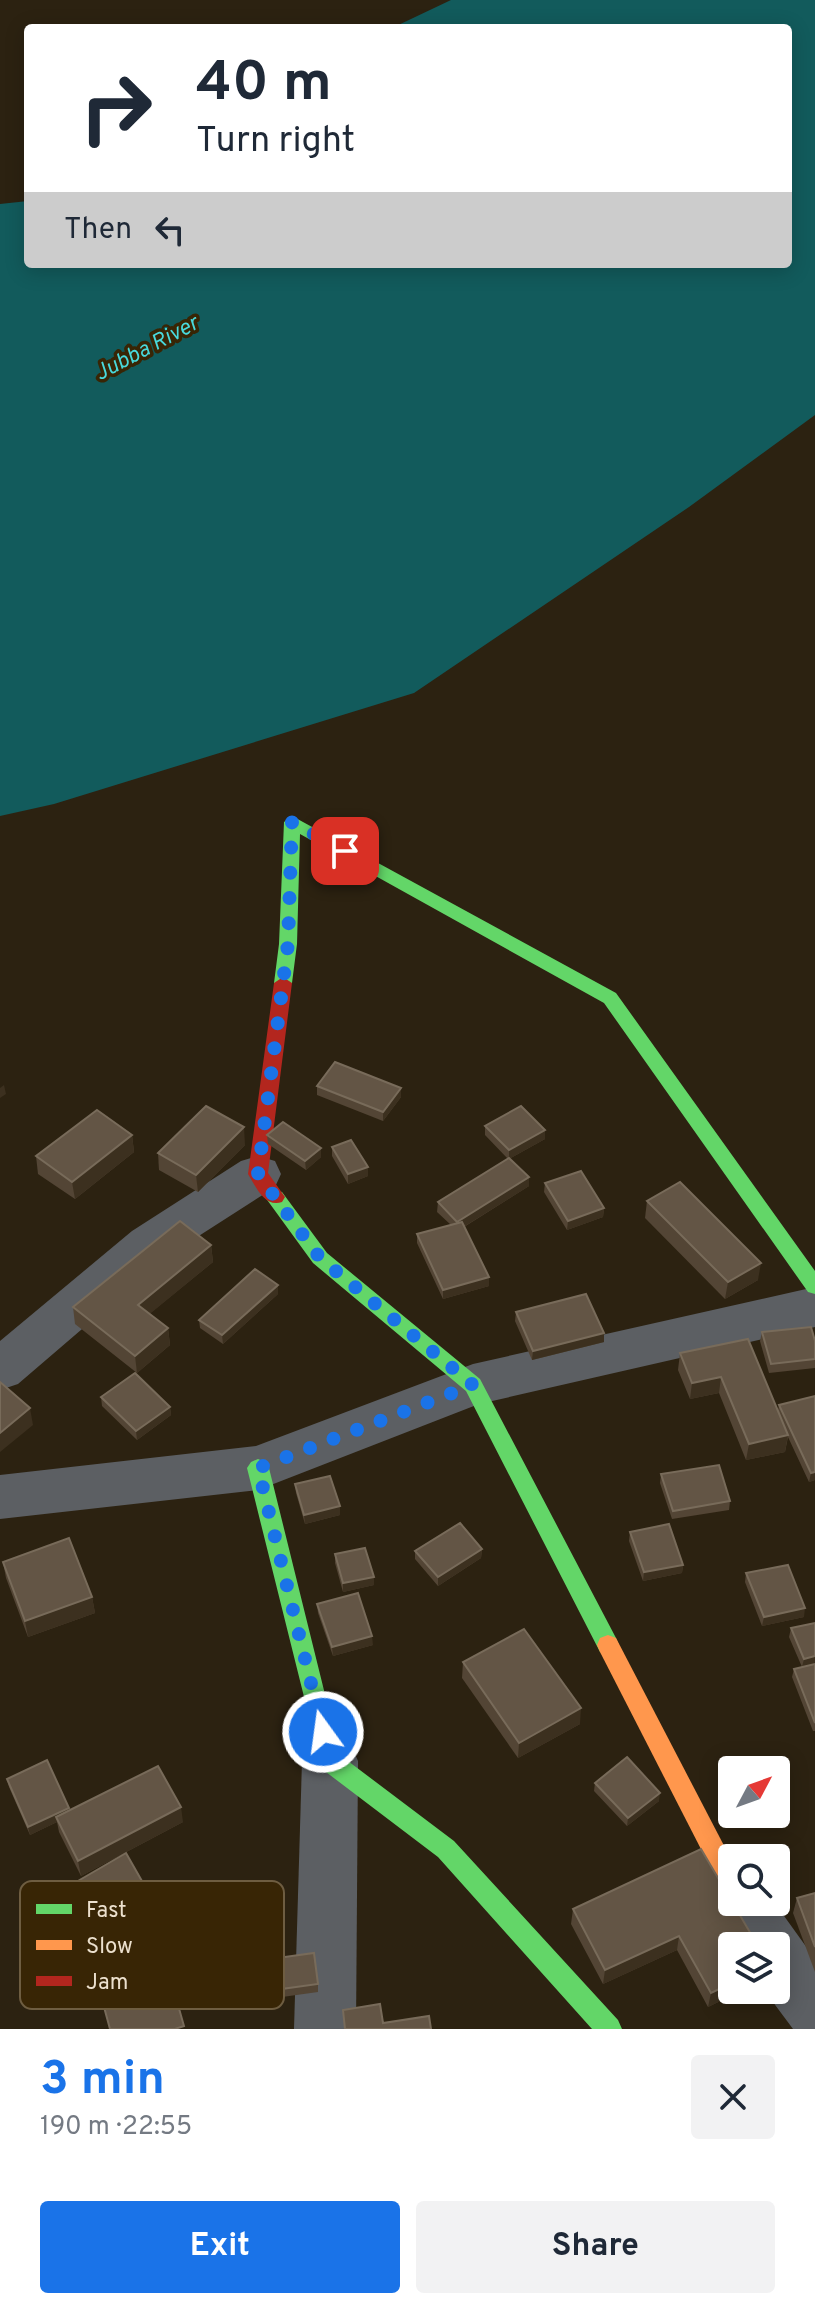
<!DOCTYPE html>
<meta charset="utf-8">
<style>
body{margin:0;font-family:Overpass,sans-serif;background:#f2f2f3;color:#1f2937;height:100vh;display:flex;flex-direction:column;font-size:30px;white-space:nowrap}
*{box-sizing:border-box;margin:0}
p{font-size:26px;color:#747a83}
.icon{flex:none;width:44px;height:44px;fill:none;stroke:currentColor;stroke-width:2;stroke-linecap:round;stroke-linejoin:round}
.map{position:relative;height:2029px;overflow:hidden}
.details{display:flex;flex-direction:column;background:#fff;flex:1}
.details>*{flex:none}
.banner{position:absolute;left:24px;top:24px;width:768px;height:244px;border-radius:8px;box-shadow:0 4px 20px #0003;background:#fff;color:#1f2937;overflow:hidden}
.needle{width:52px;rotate:49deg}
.tools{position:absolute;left:718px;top:1756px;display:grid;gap:16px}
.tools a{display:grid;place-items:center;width:72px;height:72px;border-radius:8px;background:#fff;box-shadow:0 4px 20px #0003;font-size:40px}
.pin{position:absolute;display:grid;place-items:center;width:68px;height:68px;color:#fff;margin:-34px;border-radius:16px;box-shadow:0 4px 12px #0006}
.me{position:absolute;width:88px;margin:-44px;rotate:346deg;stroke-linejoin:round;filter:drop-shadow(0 0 6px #0008)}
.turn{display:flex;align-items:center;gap:28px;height:168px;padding:0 40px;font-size:36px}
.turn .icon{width:104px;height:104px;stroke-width:2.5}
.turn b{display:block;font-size:56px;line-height:68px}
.then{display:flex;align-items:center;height:76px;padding:0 40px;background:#0003;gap:16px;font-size:30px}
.round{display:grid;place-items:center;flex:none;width:84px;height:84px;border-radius:8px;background:#f2f2f3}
.summary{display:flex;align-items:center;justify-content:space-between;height:136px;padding:0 40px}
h1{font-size:48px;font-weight:700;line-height:60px;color:#1a73e8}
.action{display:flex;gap:16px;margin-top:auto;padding:16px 40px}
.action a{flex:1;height:92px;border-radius:8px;background:#1a73e8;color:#fff;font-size:32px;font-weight:700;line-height:92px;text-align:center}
.action a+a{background:#f2f2f3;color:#1f2937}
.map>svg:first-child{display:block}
</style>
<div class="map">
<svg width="815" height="2029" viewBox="0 0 815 2029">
<rect width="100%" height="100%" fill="#2c2211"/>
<path fill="#125b5c" d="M451 0H815V415L689 507 414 693 54 804 0 816V204L28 201V264H788V28H392Z"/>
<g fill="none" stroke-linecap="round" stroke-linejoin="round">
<g fill="#5c5f63" fill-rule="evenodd">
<path d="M258 1156 275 1161 281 1174 275 1187 166 1257 18 1384 0 1390V1341L132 1231 241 1161Z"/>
<path d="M815 1287V1327L479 1404 258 1490 0 1519V1475L256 1446 473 1364Z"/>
<path d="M330 1735 350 1742 358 1761 356 2029H294L302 1761 310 1742Z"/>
<path d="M732 1877V1902H774L815 1959V2029H793L764 1990H776V1946H735L711 1902 719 1882Z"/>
</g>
<g fill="#63d668" fill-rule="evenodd">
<path d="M292 816 616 993 815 1271V1294L808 1292 604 1003 300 834 297 944 292 983 283 989 277 987 274 983 279 944 284 822Z"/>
<path d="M275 1190 282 1192 327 1253 480 1379 616 1638 619 1645 616 1652 608 1655 600 1652 466 1391 313 1263 265 1197 268 1192Z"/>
<path d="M258 1459 265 1462 269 1468 340 1755 454 1841 618 2020 622 2029H592L438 1857 322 1769 247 1468 251 1462Z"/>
</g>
<path fill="#ff974d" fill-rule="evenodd" d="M608 1635 616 1638 732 1861V1898L724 1894 600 1652 597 1645 600 1638Z"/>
<path fill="#b3261e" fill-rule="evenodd" d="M283 977 292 983 268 1173 285 1197 282 1202C265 1208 256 1187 248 1174L274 983Z"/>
</g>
<g fill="#534535">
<path d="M317 1086 401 1088V1097L383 1121 317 1095Z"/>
<path d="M485 1126 545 1130V1139L509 1159 529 1186 464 1227 489 1286 443 1299 417 1243V1234L451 1225 437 1212 438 1202 508 1159 485 1135Z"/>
<path d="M132 1135 134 1152 75 1199 38 1174 36 1156Z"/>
<path d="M267 1135 321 1148V1157L306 1170 268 1144Z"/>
<path d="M245 1145 198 1192 159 1170 158 1153Z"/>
<path d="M332 1147 368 1176 348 1184 332 1156Z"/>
<path d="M545 1183 604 1208 603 1217 567 1230 544 1192Z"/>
<path d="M647 1201 758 1280 725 1299 645 1218Z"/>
<path d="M211 1245 213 1262 149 1314 168 1328 170 1345 137 1373 75 1324 73 1307Z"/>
<path d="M278 1294 223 1344 200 1328 199 1320Z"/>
<path d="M516 1312 604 1342 532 1360 515 1321Z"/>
<path d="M762 1332 815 1341V1368L769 1373 760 1341Z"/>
<path d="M680 1353 778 1410 779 1405 815 1480 809 1482 788 1437 785 1452 746 1460 719 1393 690 1399 678 1370Z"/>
<path d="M101 1397 170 1407 171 1415 137 1440 102 1406Z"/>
<path d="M661 1474 730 1501 729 1510 672 1519 660 1483Z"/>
<path d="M295 1484 340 1506V1515L305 1524 296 1493Z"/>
<path d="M630 1532 683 1565 682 1573 643 1581 629 1541Z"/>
<path d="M482 1549 481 1558 438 1586 415 1559V1551Z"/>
<path d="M335 1554 374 1577V1585L343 1592 335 1563Z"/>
<path d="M3 1562 92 1597 95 1613 28 1637 6 1578Z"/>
<path d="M746 1573 804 1617 762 1626 745 1582Z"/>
<path d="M317 1604 373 1645 333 1656 318 1613Z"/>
<path d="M815 1623V1731H813L792 1677 794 1669 802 1667 789 1637 791 1628Z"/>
<path d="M463 1662 580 1724 518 1758 462 1678Z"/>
<path d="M7 1779 69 1811 183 1822 81 1876 59 1832 57 1822 30 1835 9 1787Z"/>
<path d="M595 1783 659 1801 627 1826 594 1791Z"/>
<path d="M701 1849 732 1990H743L708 2007 677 1950 603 1984 571 1924 573 1909Z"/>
<path d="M59 1892 152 1905 86 1945 60 1900Z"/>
<path d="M815 1893V1972L793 1913 797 1898Z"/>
<path d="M270 1959 318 1984V1992L275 1998Z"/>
</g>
<g fill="#3c301f">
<path d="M4 1085 6 1094 0 1098V1088Z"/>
<path d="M401 1088V1097L383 1121V1112Z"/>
<path d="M244 1127 245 1145 198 1192 196 1175Z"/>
<path d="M545 1130V1139L509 1159V1150Z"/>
<path d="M132 1135 134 1152 75 1199 72 1182Z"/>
<path d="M321 1148V1157L306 1170 305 1161Z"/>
<path d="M368 1167V1176L348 1184V1174Z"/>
<path d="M529 1177V1186L457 1231V1222Z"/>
<path d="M604 1208 603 1217 567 1230 568 1221Z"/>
<path d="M211 1245 213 1262 140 1322 138 1305Z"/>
<path d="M761 1263 758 1280 725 1299 728 1282Z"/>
<path d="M489 1277V1286L443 1299V1290Z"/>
<path d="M278 1285V1294L223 1344 222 1335Z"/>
<path d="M168 1328 170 1345 137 1373 135 1356Z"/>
<path d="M604 1333V1342L532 1360 533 1351Z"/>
<path d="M721 1377 719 1393 690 1399 692 1383Z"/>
<path d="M170 1407 171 1415 137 1440 136 1431Z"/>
<path d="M30 1408 33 1425 0 1452V1433Z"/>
<path d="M788 1435 785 1452 746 1460 749 1444Z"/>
<path d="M815 1472V1480L809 1482 811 1473Z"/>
<path d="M340 1506V1515L305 1524 304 1515Z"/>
<path d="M482 1549 481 1558 438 1586V1577Z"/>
<path d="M683 1565 682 1573 643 1581 644 1572Z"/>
<path d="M374 1577V1585L343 1592V1583Z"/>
<path d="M92 1597 95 1613 28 1637 25 1621Z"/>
<path d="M805 1608 804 1617 762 1626 764 1617Z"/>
<path d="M372 1636 373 1645 333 1656 332 1647Z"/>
<path d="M815 1656V1664L802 1667 804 1659Z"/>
<path d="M581 1708 580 1724 518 1758 519 1743Z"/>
<path d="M660 1793 659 1801 627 1826 628 1818Z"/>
<path d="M181 1807 183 1822 81 1876 78 1861Z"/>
<path d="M69 1808 70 1816 56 1817 57 1822 30 1835 28 1827Z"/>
<path d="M151 1897 152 1905 86 1945 85 1937Z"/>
<path d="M679 1936 677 1950 603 1984 605 1970Z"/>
<path d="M732 1983V1990H743L708 2007 711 1993Z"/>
</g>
<g fill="#635545" stroke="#786b5a" stroke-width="2">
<path d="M335 1062 401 1088 383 1112 317 1086Z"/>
<path d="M206 1106 244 1127 196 1175 158 1153Z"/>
<path d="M521 1106 545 1130 509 1150 485 1126Z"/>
<path d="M97 1110 132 1135 72 1182 36 1156Z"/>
<path d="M283 1122 321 1148 305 1161 267 1135Z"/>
<path d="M351 1140 368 1167 348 1174 332 1147Z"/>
<path d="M509 1158 529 1177 457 1222 438 1202Z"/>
<path d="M581 1171 604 1208 568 1221 545 1183Z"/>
<path d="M680 1182 761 1263 728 1282 647 1201Z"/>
<path d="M180 1221 211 1245 138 1305 168 1328 135 1356 73 1307Z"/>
<path d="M462 1222 489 1277 443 1290 417 1234Z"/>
<path d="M255 1269 278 1285 222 1335 199 1320Z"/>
<path d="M586 1294 604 1333 533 1351 516 1312Z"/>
<path d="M811 1327 815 1341V1359L771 1364 762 1332Z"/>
<path d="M748 1339 788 1435 749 1444 721 1377 692 1383 680 1353Z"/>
<path d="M135 1373 170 1407 136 1431 101 1397Z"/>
<path d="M0 1382 30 1408 0 1433Z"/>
<path d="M815 1396V1472L811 1473 779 1405Z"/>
<path d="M719 1465 730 1501 673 1511 661 1474Z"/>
<path d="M330 1476 340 1506 304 1515 295 1484Z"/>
<path d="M460 1523 482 1549 438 1577 415 1551Z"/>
<path d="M669 1524 683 1565 644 1572 630 1532Z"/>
<path d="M69 1538 92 1597 25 1621 3 1562Z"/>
<path d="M365 1548 374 1577 343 1583 335 1554Z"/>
<path d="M788 1565 805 1608 764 1617 746 1573Z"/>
<path d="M358 1593 372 1636 332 1647 317 1604Z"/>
<path d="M815 1623V1656L804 1659 791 1628Z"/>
<path d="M524 1629 581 1708 519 1743 463 1662Z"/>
<path d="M815 1664V1723L794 1669Z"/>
<path d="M627 1757 660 1793 628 1818 595 1783Z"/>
<path d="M47 1760 69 1808 28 1827 7 1779Z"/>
<path d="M158 1766 181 1807 78 1861 56 1817Z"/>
<path d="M701 1849 758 1946H732V1983L711 1993 679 1936 605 1970 573 1909Z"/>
<path d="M126 1853 151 1897 85 1937 59 1892Z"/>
<path d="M815 1893V1947L797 1898Z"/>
<path d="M314 1953 318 1984 274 1990 270 1959Z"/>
<path d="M166 1963 184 2026 175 2029H110L98 1985Z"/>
<path d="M380 2004 383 2023 429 2016 431 2029H345L343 2010Z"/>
</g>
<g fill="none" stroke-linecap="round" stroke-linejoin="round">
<path stroke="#1a73e8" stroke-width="14" stroke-dasharray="0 25.2" d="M323 1732 258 1468 473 1385 320 1258 258 1174 288 944 292 822 345 851"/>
</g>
<g text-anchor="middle" stroke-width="7" stroke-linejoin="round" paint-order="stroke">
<g font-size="22" font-style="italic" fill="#48d9dc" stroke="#382505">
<text transform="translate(146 347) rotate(-28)" y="8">Jubba River</text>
</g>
</g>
<rect x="20" y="1881" width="264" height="128" rx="12" fill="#382505" stroke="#6e5d41" stroke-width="2"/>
<rect x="36" y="1904" width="36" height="10" fill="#63d668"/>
<rect x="36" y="1940" width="36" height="10" fill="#ff974d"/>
<rect x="36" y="1976" width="36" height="10" fill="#b3261e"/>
<g font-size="22" fill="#ece0ce">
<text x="86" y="1917">Fast</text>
<text x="86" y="1953">Slow</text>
<text x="86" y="1989">Jam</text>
</g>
</svg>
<div class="tools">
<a><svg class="needle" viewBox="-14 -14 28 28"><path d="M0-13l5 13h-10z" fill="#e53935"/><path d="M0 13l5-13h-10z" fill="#747a83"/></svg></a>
<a><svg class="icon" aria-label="search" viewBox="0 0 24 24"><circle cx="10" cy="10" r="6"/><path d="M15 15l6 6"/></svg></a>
<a><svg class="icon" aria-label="layers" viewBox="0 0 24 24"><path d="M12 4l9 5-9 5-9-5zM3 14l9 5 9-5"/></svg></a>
</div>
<div class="pin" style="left:345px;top:851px;background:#d93025"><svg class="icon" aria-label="arrive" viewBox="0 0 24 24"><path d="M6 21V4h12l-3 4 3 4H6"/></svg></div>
<svg class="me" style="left:323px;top:1732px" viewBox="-20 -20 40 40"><circle r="17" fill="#1a73e8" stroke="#fff" stroke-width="3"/><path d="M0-11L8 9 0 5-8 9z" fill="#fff"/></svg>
<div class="banner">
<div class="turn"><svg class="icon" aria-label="right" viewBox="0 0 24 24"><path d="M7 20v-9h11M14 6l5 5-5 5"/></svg><div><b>40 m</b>Turn right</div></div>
<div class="then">Then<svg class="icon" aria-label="left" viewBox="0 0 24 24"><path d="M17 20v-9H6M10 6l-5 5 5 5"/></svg></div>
</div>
</div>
<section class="details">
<div class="summary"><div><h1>3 min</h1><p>190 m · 22:55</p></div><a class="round"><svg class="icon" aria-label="close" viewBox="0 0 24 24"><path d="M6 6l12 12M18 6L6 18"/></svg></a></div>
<div class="action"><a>Exit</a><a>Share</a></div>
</section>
